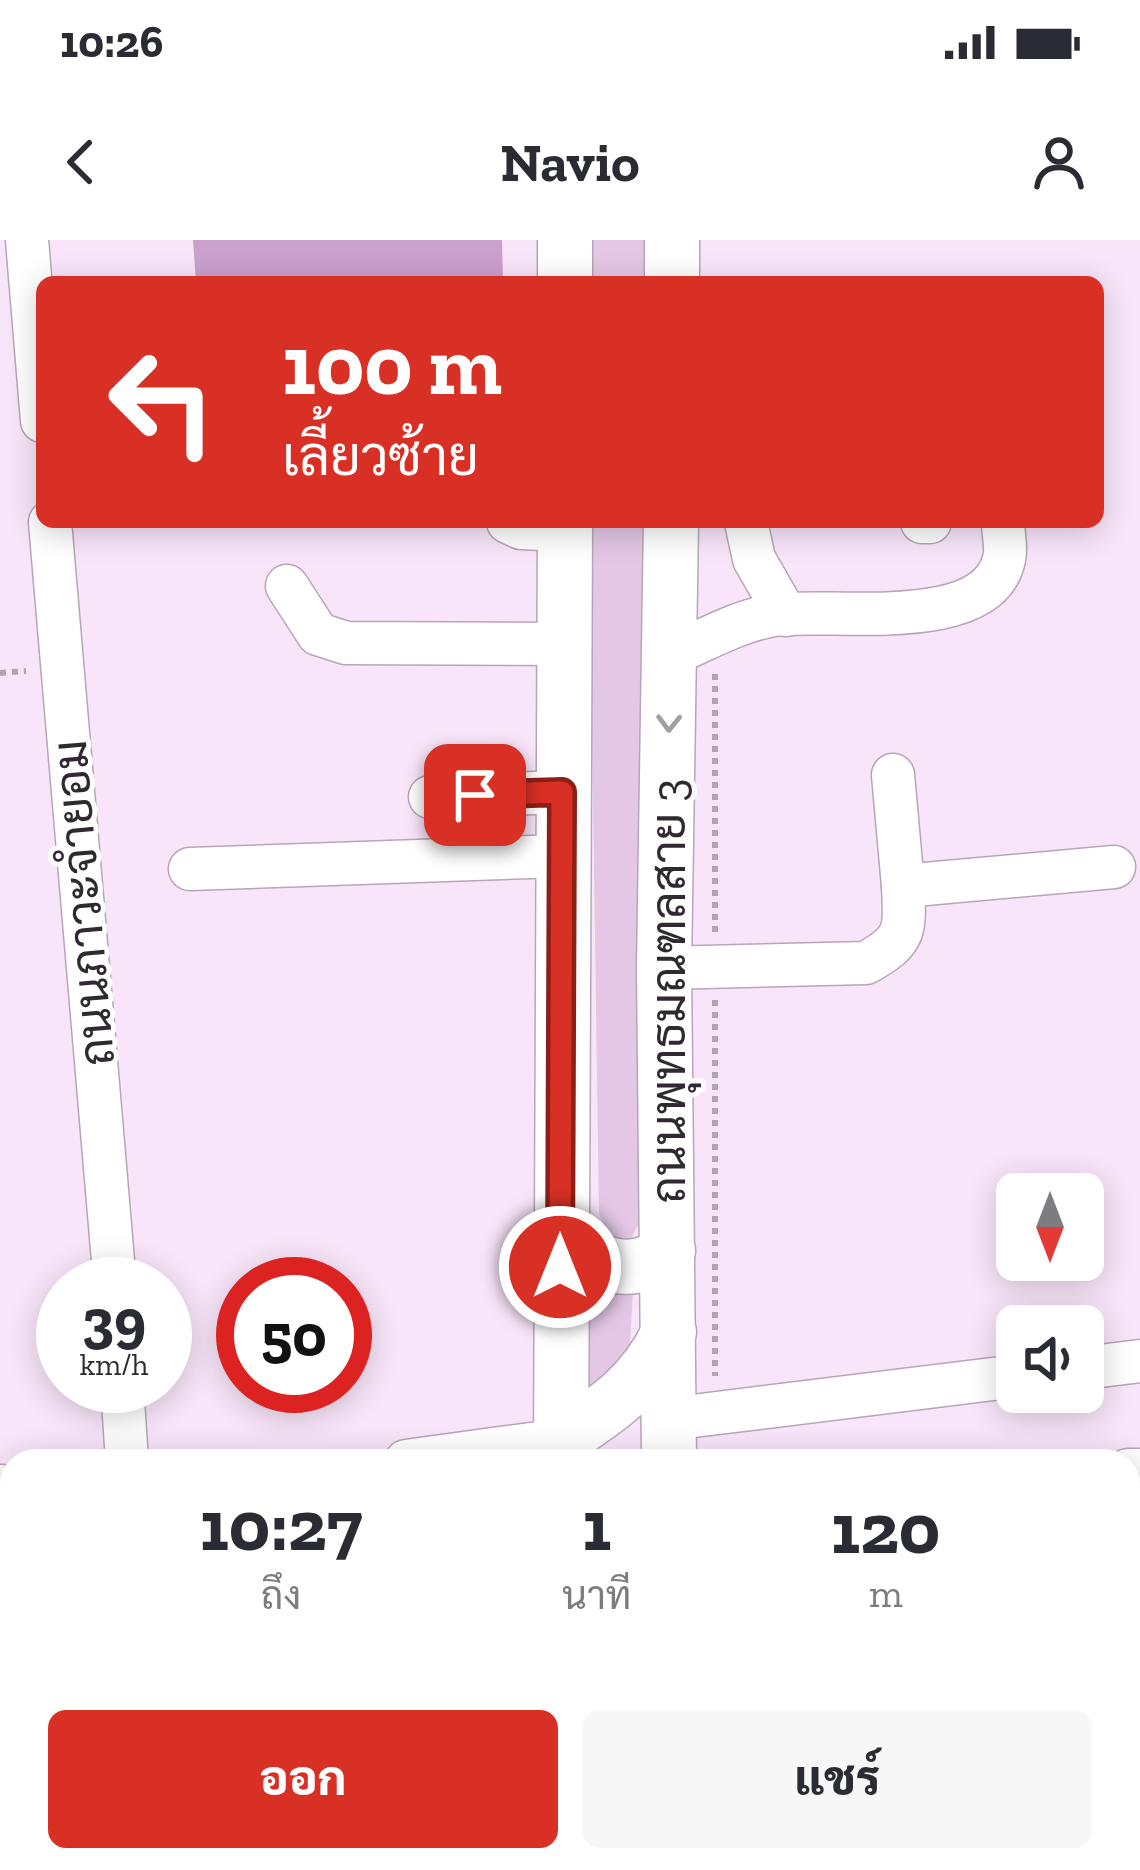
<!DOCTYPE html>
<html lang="th">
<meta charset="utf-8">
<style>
body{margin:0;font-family:"Zilla Slab",Sarabun,serif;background:#f7f7f7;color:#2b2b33;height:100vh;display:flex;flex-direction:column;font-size:45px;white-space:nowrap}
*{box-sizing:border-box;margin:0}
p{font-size:39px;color:#7c7c81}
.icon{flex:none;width:66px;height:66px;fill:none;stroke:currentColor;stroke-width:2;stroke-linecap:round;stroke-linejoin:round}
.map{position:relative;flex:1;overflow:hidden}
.drawer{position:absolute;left:0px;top:1209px;width:1140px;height:423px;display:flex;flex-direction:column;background:#fff;border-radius:36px 36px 0 0;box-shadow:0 6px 30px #0003}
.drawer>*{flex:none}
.guide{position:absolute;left:36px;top:36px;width:1068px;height:252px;border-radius:18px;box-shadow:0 6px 30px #0003;background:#d93025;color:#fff;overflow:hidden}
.needle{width:78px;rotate:180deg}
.fabs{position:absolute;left:996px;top:933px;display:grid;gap:24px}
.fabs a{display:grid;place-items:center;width:108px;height:108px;border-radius:18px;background:#fff;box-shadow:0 6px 30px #0003;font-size:60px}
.speed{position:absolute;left:36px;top:1017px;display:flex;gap:24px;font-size:60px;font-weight:700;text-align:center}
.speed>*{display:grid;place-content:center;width:156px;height:156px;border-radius:50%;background:#fff;box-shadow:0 6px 30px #0003;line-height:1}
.speed small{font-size:30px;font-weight:400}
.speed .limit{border:18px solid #d22;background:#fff;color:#111}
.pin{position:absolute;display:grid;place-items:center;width:102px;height:102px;color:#fff;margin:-51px;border-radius:24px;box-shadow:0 6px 18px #0006}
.me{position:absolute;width:132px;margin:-66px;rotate:0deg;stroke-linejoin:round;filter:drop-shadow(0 0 9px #0008)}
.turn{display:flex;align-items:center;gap:42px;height:252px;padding:0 48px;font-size:54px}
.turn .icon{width:156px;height:156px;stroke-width:2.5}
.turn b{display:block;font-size:84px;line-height:102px}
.eta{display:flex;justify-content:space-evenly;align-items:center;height:204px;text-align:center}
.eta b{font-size:72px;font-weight:800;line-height:84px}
.action{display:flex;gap:24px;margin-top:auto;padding:24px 48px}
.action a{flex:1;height:138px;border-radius:18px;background:#d93025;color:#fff;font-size:48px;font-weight:800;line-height:138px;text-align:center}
.action a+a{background:#f7f7f7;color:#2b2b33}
.status{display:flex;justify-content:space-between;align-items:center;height:84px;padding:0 60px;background:#fff;direction:ltr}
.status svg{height:33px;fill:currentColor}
header{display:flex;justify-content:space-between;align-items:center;height:156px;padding:0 48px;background:#fff;font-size:54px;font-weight:800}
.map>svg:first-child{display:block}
</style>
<div class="status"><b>10:26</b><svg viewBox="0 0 49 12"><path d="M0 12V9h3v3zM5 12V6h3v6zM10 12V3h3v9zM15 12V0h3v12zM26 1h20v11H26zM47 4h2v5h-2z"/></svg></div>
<header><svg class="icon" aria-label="back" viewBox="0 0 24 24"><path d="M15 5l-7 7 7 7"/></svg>Navio<svg class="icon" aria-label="person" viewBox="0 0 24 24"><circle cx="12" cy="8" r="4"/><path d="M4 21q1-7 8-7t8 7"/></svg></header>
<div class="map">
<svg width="1140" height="1630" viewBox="0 0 1140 1630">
<rect width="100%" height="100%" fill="#f9e5fa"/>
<g fill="#e3c7e5">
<path d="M587 0H654L652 42H587Z"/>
<path d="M589 282H644L640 981 628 1005 611 1001 599 973Z"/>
<path d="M585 1041 633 1049 629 1122 584 1151Z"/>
</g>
<path fill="#caa0cd" d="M193 0H502L503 42H196Z"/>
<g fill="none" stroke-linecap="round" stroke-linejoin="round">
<defs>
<g id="minor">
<path d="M27 0 42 181"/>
<path d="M50 282 115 1044"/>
<path d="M508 282 521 288 565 290"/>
<path d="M746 282 754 319 786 375"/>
<path d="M922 282H930"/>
<path d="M287 346 318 394 346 403 564 404"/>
<path d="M670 415C704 401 737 381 774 375 832 367 988 395 1004 319 1007 309 1003 293 1003 282"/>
<path d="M893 535 903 646"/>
<path d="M430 557 562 552"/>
<path d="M190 629 561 616"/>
<path d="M664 728 866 723C907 700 905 691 903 646L1114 627"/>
<path d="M1083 1128 1140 1121"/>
<path d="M122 1146 127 1221"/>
<path d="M669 1179 1017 1136"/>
<path d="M406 1221 560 1200"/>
<path d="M1128 1230H1140"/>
<path d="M0 1246 12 1247"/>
<path d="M0 1313H12"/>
</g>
<g id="major">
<path d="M565 0V42"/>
<path d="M672 42V0"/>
<path d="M560 997C598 1024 628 1041 668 1011"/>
<path d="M560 1200C609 1169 644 1145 669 1092"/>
<path d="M561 1221 565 282"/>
<path d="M669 1221 664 728 671 282"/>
<path d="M572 1620 573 1630"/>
<path d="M675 1620 676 1630"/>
</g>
</defs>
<use href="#minor" stroke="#b8a5b9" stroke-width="45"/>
<use href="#major" stroke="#b8a5b9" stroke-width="57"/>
<g stroke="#b2a3b3" stroke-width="6" stroke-dasharray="6 6" stroke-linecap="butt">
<path d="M0 433 26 431"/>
<path d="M715 692V430"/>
<path d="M715 760V1136"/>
<path d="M524 1630V1620"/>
</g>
<use href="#minor" stroke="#fff" stroke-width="42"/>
<use href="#major" stroke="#fff" stroke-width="54"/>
</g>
<defs><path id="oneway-chevron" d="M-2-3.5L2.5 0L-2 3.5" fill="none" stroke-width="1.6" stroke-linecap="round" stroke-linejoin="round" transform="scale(3)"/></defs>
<use stroke="#a29fa2" href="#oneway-chevron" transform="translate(669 483) rotate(91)"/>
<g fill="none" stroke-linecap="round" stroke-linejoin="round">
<defs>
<path id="route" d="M475 555 562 552 560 1027"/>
</defs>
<use href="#route" stroke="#8d1f18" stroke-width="30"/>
<use href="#route" stroke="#d93025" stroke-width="21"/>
</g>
<g text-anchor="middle" stroke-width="10" stroke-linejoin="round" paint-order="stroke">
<g font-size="48" fill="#302931" stroke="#fff">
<text transform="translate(83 663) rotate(-95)" y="17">ถนนภาวะจำยอม</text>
<text transform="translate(668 751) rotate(-90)" y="17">ถนนพุทธมณฑลสาย 3</text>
</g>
</g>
</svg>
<div class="fabs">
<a><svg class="needle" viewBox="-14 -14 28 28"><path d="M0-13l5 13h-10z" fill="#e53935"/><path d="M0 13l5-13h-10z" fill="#7c7c81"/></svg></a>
<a><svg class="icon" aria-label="sound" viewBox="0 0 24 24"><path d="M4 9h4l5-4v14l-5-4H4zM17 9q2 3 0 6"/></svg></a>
</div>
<div class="speed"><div>39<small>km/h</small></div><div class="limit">50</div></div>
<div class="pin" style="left:475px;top:555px;background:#d93025"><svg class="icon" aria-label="arrive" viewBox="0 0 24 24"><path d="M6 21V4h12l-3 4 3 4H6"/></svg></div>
<svg class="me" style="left:560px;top:1027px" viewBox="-20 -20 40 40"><circle r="17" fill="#d93025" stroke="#fff" stroke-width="3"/><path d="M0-11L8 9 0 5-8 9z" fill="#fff"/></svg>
<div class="guide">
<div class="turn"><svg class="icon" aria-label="left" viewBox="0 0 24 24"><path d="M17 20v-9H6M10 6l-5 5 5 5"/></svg><div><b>100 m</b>เลี้ยวซ้าย</div></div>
</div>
<section class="drawer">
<div class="eta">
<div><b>10:27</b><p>ถึง</p></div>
<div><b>1</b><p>นาที</p></div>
<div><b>120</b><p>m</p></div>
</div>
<div class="action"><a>ออก</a><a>แชร์</a></div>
</section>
</div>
